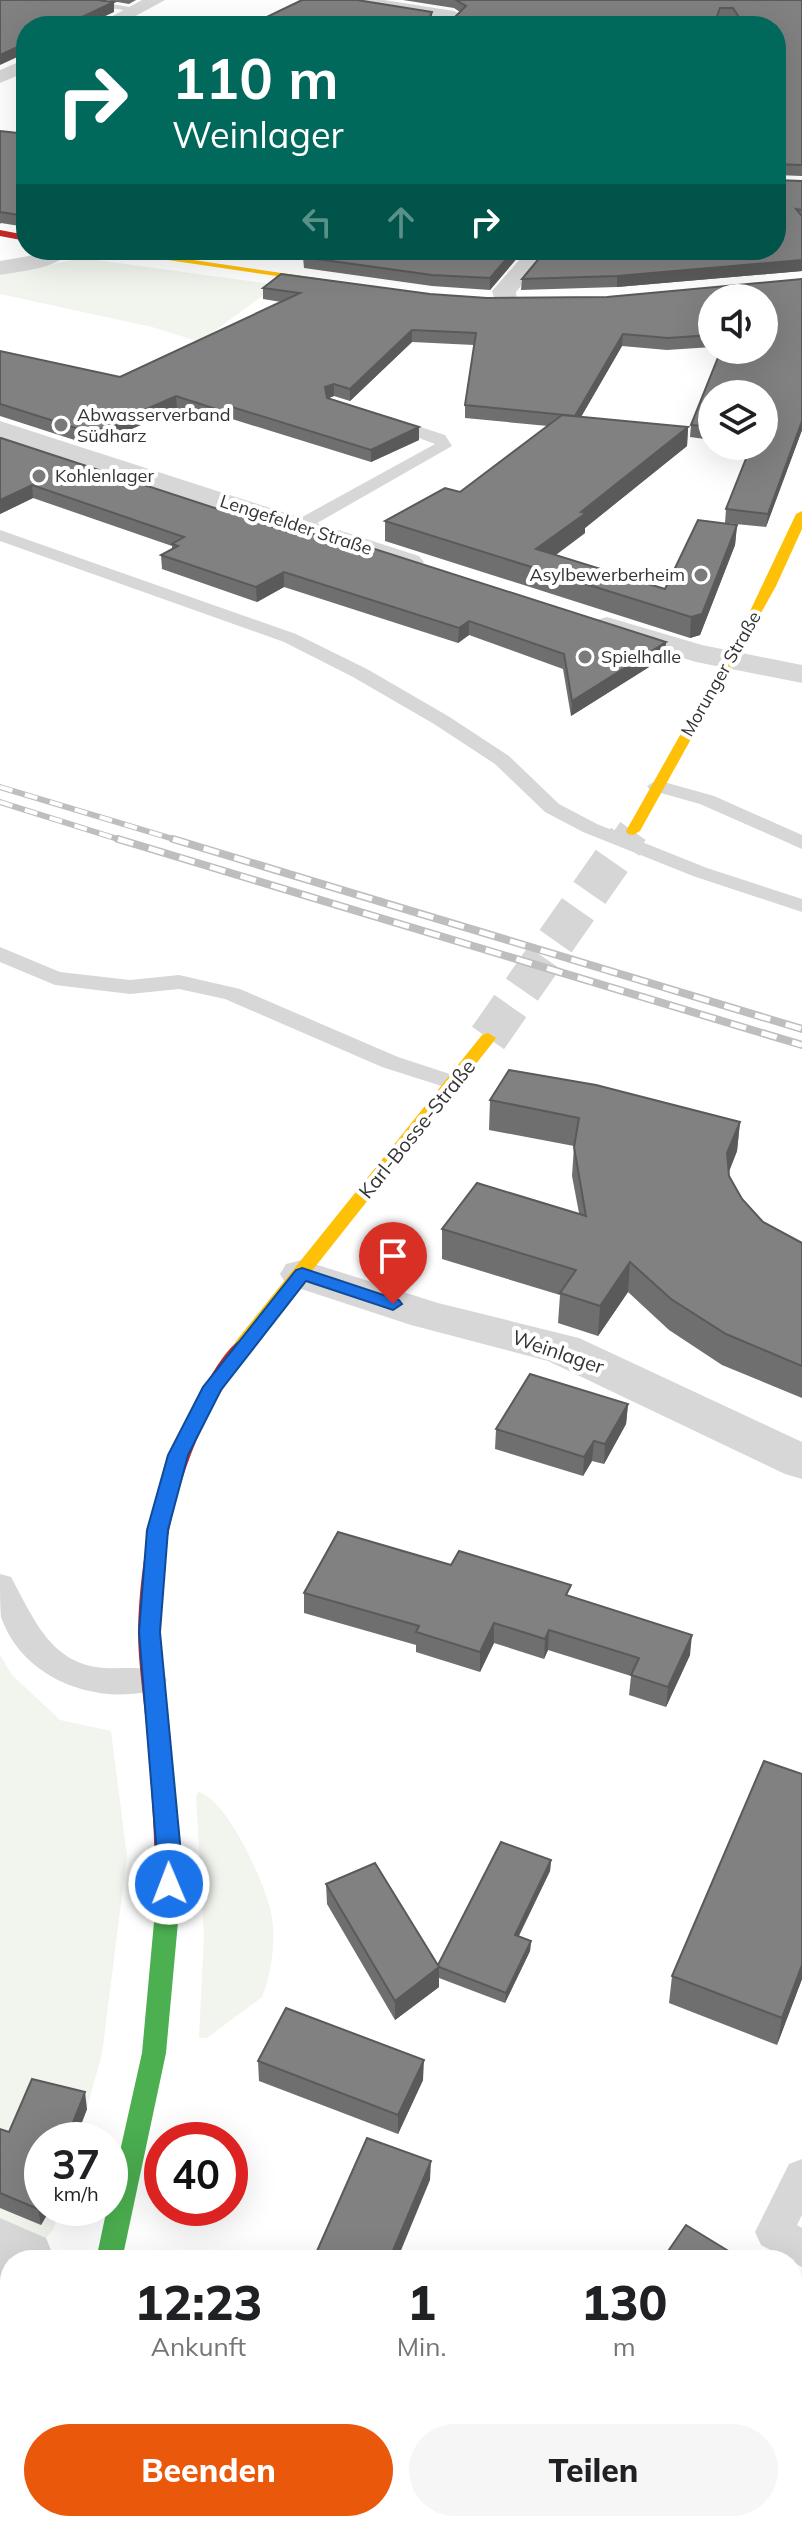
<!DOCTYPE html>
<html lang="de">
<meta charset="utf-8">
<style>
body{margin:0;font-family:Mulish,sans-serif;background:#f6f6f6;color:#202124;height:100vh;display:flex;flex-direction:column;font-size:30px;white-space:nowrap}
*{box-sizing:border-box;margin:0}
p{font-size:26px;color:#757577}
.icon{flex:none;width:44px;height:44px;fill:none;stroke:currentColor;stroke-width:2;stroke-linecap:round;stroke-linejoin:round}
.map{position:relative;flex:1;overflow:hidden}
.side{position:absolute;left:0px;top:2250px;width:802px;height:282px;display:flex;flex-direction:column;background:#fff;border-radius:32px 32px 0 0;box-shadow:0 8px 32px #0002}
.side>*{flex:none}
.guide{position:absolute;left:16px;top:16px;width:770px;height:244px;border-radius:32px;box-shadow:0 8px 32px #0002;background:#00695c;color:#fff;overflow:hidden}
.buttons{position:absolute;left:698px;top:284px;display:grid;gap:16px}
.buttons a{display:grid;place-items:center;width:80px;height:80px;border-radius:50%;background:#fff;box-shadow:0 8px 32px #0002;font-size:40px}
.speed{position:absolute;left:24px;top:2122px;display:flex;gap:16px;font-size:40px;font-weight:700;text-align:center}
.speed>*{display:grid;place-content:center;width:104px;height:104px;border-radius:50%;background:#fff;box-shadow:0 8px 32px #0002;line-height:1}
.speed small{font-size:20px;font-weight:400}
.speed .limit{border:12px solid #d22;background:#fff;color:#111}
.pin{position:absolute;display:grid;place-items:center;width:68px;height:68px;color:#fff;margin:-82px -34px;border-radius:50% 50% 50% 0;rotate:-45deg;box-shadow:0 0 8px #0007}
.pin .icon{rotate:45deg}
.me{position:absolute;width:88px;margin:-44px;rotate:359deg;stroke-linejoin:round;filter:drop-shadow(0 0 6px #0008)}
.turn{display:flex;align-items:center;gap:28px;height:168px;padding:0 24px;font-size:36px}
.turn .icon{width:104px;height:104px;stroke-width:2.5}
.turn b{display:block;font-size:56px;line-height:68px}
.lanes{display:flex;align-items:center;height:76px;padding:0 24px;background:#0003;justify-content:center;gap:40px;direction:ltr}
.lanes .off{opacity:.35}
.eta{display:flex;justify-content:space-evenly;align-items:center;height:136px;text-align:center}
.eta b{font-size:48px;font-weight:800;line-height:56px}
.primary-button{display:flex;gap:16px;margin-top:auto;padding:16px 24px}
.primary-button a{flex:1;height:92px;border-radius:48px;background:#ea580c;color:#fff;font-size:32px;font-weight:800;line-height:92px;text-align:center}
.primary-button a+a{background:#f6f6f6;color:#202124}
.map>svg:first-child{display:block}
</style>
<div class="map">
<svg width="802" height="2531" viewBox="0 0 802 2531">
<rect width="100%" height="100%" fill="#fff"/>
<g fill="#f1f5ed">
<path d="M82 258 277 285 200 342 152 327 0 294V275Z"/>
<path d="M0 1655 12 1675 60 1720 111 1731 127 1856 102 2054 78 2140H42V2208H59L54 2228 28 2260H10V2282L0 2294Z"/>
<path d="M198 1792C228 1799 268 1889 272 1918 276 1942 271 1975 262 1997L207 2038H199L204 1936 196 1797Z"/>
<path d="M114 2522H335L331 2531H112Z"/>
</g>
<g fill="none" stroke-linecap="round" stroke-linejoin="round">
<path stroke="#d6d6d6" stroke-width="31" stroke-dasharray="31 16" stroke-linecap="butt" d="M626 841 633 831"/>
<path stroke="#d6d6d6" stroke-width="39" stroke-dasharray="39 20" stroke-linecap="butt" d="M488 1038 627 839"/>
<g fill="#d7d7d7" fill-rule="evenodd">
<path d="M56 0H87L142 9 137 12Z"/>
<path d="M387 416 445 435 452 446 305 530H293L291 526 293 522 435 444 382 424 379 421Z"/>
<path d="M0 530 296 634 367 669 448 716 509 756 559 804 597 824 707 868 802 899V912L693 876 583 832 545 812 495 764 434 724 353 677 284 642 0 541Z"/>
<path d="M657 780 714 796 802 835V849L700 804 650 790 647 786Z"/>
<path d="M0 947 60 972 130 980 179 975 240 989 398 1057 462 1078 466 1083 462 1088 454 1090 382 1067 225 999 179 989 130 994 55 985 0 962Z"/>
<path d="M0 1574 11 1577C34 1619 51 1665 105 1668 124 1669 144 1666 162 1672L167 1680 162 1688C101 1708 23 1681 1 1617 0 1605 0 1587 0 1574Z"/>
<path d="M802 2159V2215L797 2225 802 2228V2267L761 2245 755 2232 789 2164Z"/>
</g>
<g fill="#d7d7d7" fill-rule="evenodd">
<path d="M142 0H165L117 26H94Z"/>
<path d="M341 0H384L454 11 463 16 452 26H431L438 19 350 5Z"/>
<path d="M26 59V72L0 83V70Z"/>
<path d="M42 250H72C57 269 22 271 0 275V261L29 256Z"/>
<path d="M528 250H551L516 292 517 301 513 306H497L492 291Z"/>
<path d="M0 421 419 556 424 562 419 568 409 571 399 568 0 438Z"/>
<path d="M607 617 702 645 802 665V683L696 662 596 632 592 626 596 620Z"/>
<path d="M302 1260 438 1303 579 1338 802 1442V1479L785 1474 548 1361 411 1325 286 1284 280 1274 286 1264Z"/>
<path d="M0 2218 46 2238 55 2260H10V2286L0 2282Z"/>
<path d="M15 2522H85L83 2531H13Z"/>
</g>
<path fill="#4caf50" fill-rule="evenodd" d="M167 1901 175 1904 179 1911 166 2053 122 2260H96L107 2208H110V2196L142 2053 155 1911 159 1904Z"/>
<g fill="#ffc107" fill-rule="evenodd">
<path d="M100 250H125L343 282 338 285Z"/>
<path d="M802 511V529L776 586 640 831 633 835 628 834 626 831 751 609 796 514Z"/>
<path d="M488 1033 496 1038 494 1041 250 1349H236L234 1345 236 1341 482 1035Z"/>
</g>
<g fill="#c62828" fill-rule="evenodd">
<path d="M0 230 26 235V241L0 236Z"/>
<path d="M243 1339 252 1345C238 1367 222 1388 210 1411 175 1480 157 1563 160 1640 162 1693 171 1745 175 1797 177 1823 185 1897 175 1918L167 1921 159 1918 155 1911C156 1852 152 1793 147 1734 144 1699 138 1665 138 1630 140 1546 160 1463 202 1391 210 1377 229 1343 243 1339Z"/>
</g>
<defs>
<g id="rail-far1">
<path d="M0 787 180 841"/>
<path d="M0 802 124 841"/>
</g>
<g id="rail">
<path d="M118 839 802 1045"/>
<path d="M173 839 802 1029"/>
</g>
</defs>
<use href="#rail-far1" stroke="#bebebe" stroke-width="6"/>
<use href="#rail" stroke="#bebebe" stroke-width="8"/>
<use href="#rail-far1" stroke="#fff" stroke-width="4" stroke-dasharray="13" stroke-linecap="butt"/>
<use href="#rail" stroke="#fff" stroke-width="5" stroke-dasharray="16" stroke-linecap="butt"/>
</g>
<g fill="#6f6f6f">
<path d="M106 0H136L129 4Z"/>
<path d="M403 0H802V176L776 175V26H248L432 12V19L452 20 460 12 454 8Z"/>
<path d="M26 130V227L1 223 0 224V131L18 133Z"/>
<path d="M802 181V271L617 287 521 290 522 279Z"/>
<path d="M180 250H228L219 256Z"/>
<path d="M384 250H524L490 290 432 286 304 268 303 257 381 253Z"/>
<path d="M281 274 430 294 487 298 607 297 802 279V430L766 527 725 523 726 509 751 446H764V394H712V440L690 437 691 425 721 350H764V298H712V347L667 350 622 346 581 417 688 427 687 446 585 528V533L556 555 665 589 698 520 737 525 735 545 700 635 690 638 385 541V521L445 488 460 492 548 426 465 418V405L474 345 412 342 350 401 334 396 329 398 419 427V440L371 462 232 419 222 423 177 409 93 446 0 416V351L120 377 281 302 263 299V288Z"/>
<path d="M0 439 665 657 571 716 563 669 469 635 458 643 284 587 257 602 162 569 161 555 172 549V546L33 498 0 514Z"/>
<path d="M490 1100 740 1122 737 1151 729 1172V1176L742 1199 763 1222 802 1243V1398L722 1365 669 1330 628 1292 598 1336 558 1323 560 1295 442 1259V1229L579 1213 572 1176 574 1146 489 1130Z"/>
<path d="M628 1404 626 1424 604 1464 592 1461 583 1476 495 1449 496 1429Z"/>
<path d="M451 1565 570 1597 690 1655 666 1707 629 1695 631 1676 548 1650 544 1659 494 1643 480 1672 416 1652V1645L304 1613V1593Z"/>
<path d="M802 1774V1979L777 2045 669 2003 672 1976Z"/>
<path d="M551 1860 550 1871 519 1936 531 1941 530 1951 505 2003 439 1978V1987L395 2020 327 1904 326 1884 438 1965Z"/>
<path d="M258 2061 423 2080 398 2134 259 2081Z"/>
<path d="M87 2109 75 2140H42V2208H51L41 2225 0 2208V2129L9 2132Z"/>
<path d="M792 2328 802 2334V2435L792 2429Z"/>
</g>
<g fill="#5a5a5a">
<path d="M114 2V12L84 26H63Z"/>
<path d="M26 43V53L0 65V55Z"/>
<path d="M219 250H228L219 256Z"/>
<path d="M514 250H524L490 290V278Z"/>
<path d="M802 260V271L617 287V276Z"/>
<path d="M412 330V342L350 401V389Z"/>
<path d="M623 334 622 346 574 429 575 416Z"/>
<path d="M334 384V396L326 399 325 387Z"/>
<path d="M176 396 177 409 93 446 92 433Z"/>
<path d="M232 407V419L222 423V411Z"/>
<path d="M802 421V430L766 527 768 514Z"/>
<path d="M419 427V440L371 462V450Z"/>
<path d="M688 427 687 446 585 528V533L536 569V549Z"/>
<path d="M32 485 33 498 0 514V500Z"/>
<path d="M737 525 735 545 700 635 690 638 691 617Z"/>
<path d="M284 572V587L257 602 256 587Z"/>
<path d="M469 621V635L458 643 459 628Z"/>
<path d="M666 642 665 657 571 716 572 701Z"/>
<path d="M740 1122 737 1151 724 1183 727 1153Z"/>
<path d="M630 1262 628 1292 598 1336 600 1306Z"/>
<path d="M628 1404 626 1424 604 1464 605 1444Z"/>
<path d="M594 1441 592 1461 583 1476 584 1457Z"/>
<path d="M494 1623V1643L480 1672V1652Z"/>
<path d="M549 1630 548 1650 544 1659 545 1639Z"/>
<path d="M692 1635 690 1655 666 1707 668 1687Z"/>
<path d="M551 1860 550 1871 514 1945 515 1935Z"/>
<path d="M531 1941 530 1951 505 2003 506 1993Z"/>
<path d="M802 1965V1979L777 2045 782 2018Z"/>
<path d="M439 1967V1987L395 2020V2001Z"/>
<path d="M424 2060 423 2080 398 2134V2115Z"/>
<path d="M85 2092 87 2109 75 2140H66Z"/>
<path d="M431 2161 430 2180 397 2260H389Z"/>
<path d="M42 2202V2208H51L41 2225 38 2209Z"/>
</g>
<g fill="#818181" stroke="#5a5a5a" stroke-width="2" fill-rule="evenodd">
<path d="M0 0H97L114 2 63 26H26V43L0 55Z"/>
<path d="M302 0H357L432 12 429 19 452 20 466 6 456 0H802V165L776 164V26H248ZM720 8H733L739 17 716 19Z"/>
<path d="M26 130V216L0 212V131L18 133Z"/>
<path d="M776 180 802 181V210L796 209 802 216V260L617 276 522 279 546 250H776Z"/>
<path d="M313 250H361L381 253 384 250H514L490 278 432 275 303 257Z"/>
<path d="M281 274 430 294 487 298 607 297 802 279V421L768 514 726 509 751 446H764V394H712V427L691 425 721 350H764V298H712V335L668 338 623 334 575 416 465 405 476 333 412 330 350 389 334 384 325 387 327 398 419 427 371 450 232 407 222 411 176 396 92 433 0 404V351L120 377 300 293 263 288Z"/>
<path d="M562 415 688 427 581 512 586 513 536 549 665 589 698 520 737 525 702 614 691 617 385 521 445 488 460 492Z"/>
<path d="M1 438 291 533 298 529 351 545 356 543 666 642 572 701 564 654 469 621 459 628 284 572 256 587 161 555 178 546 172 544 184 537 32 485 0 500V439Z"/>
<path d="M509 1070 596 1085 740 1122 727 1153 729 1176 742 1199 763 1222 802 1243V1366L726 1334 671 1299 630 1262 600 1306 560 1293 576 1270 442 1229 477 1183 586 1216 574 1147 579 1118 490 1100Z"/>
<path d="M530 1374 628 1404 605 1444 594 1441 584 1457 496 1429Z"/>
<path d="M338 1532 451 1565 459 1551 571 1585 566 1595 692 1635 668 1687 631 1675 639 1658 549 1630 545 1639 494 1623 480 1652 416 1632 419 1626 304 1593Z"/>
<path d="M764 1761 802 1774V1965L782 2018 672 1976Z"/>
<path d="M501 1842 551 1860 515 1935 531 1941 506 1993 439 1967 438 1965Z"/>
<path d="M375 1863 439 1967 395 2001 326 1884Z"/>
<path d="M286 2008 424 2060 398 2115 258 2061Z"/>
<path d="M32 2079 85 2092 66 2140H42V2202L38 2209 0 2193V2129L9 2132Z"/>
<path d="M367 2138 431 2161 389 2260H313Z"/>
<path d="M686 2225 743 2260H662Z"/>
<path d="M792 2328 802 2334V2414L792 2408V2386L796 2378 792 2376Z"/>
<path d="M470 2522H601L614 2531H464Z"/>
</g>
<path fill="#1a73e8" stroke="#114b97" stroke-width="2" d="M302 1268 399 1300 402 1304 393 1310 306 1281 221 1390 188 1455 168 1530 160 1632 180 1843V1884L177 1891 169 1894 160 1891 157 1884 156 1843 139 1632 147 1530 168 1455 203 1387 296 1270Z"/>
<g fill="#7a7a7a" stroke="#fff" stroke-width="3">
<circle cx="61" cy="425" r="8"/>
<circle cx="39" cy="476" r="8"/>
<circle cx="701" cy="575" r="8"/>
<circle cx="585" cy="657" r="8"/>
</g>
<g text-anchor="middle" stroke-width="8" stroke-linejoin="round" paint-order="stroke">
<g font-size="18" fill="#333" stroke="#fff" text-anchor="start">
<text x="77" y="421">Abwasserverband<tspan x="77" dy="21">Südharz</tspan></text>
<text x="55" y="482">Kohlenlager</text>
<text x="685" y="581" text-anchor="end">Asylbewerberheim</text>
<text x="601" y="663">Spielhalle</text>
</g>
<g font-size="18" fill="#333" stroke="#fff">
<text transform="translate(296 525) rotate(18)" y="6">Lengefelder Straße</text>
<text transform="translate(721 674) rotate(-60)" y="6">Morunger Straße</text>
</g>
<g font-size="20" fill="#333" stroke="#fff">
<text transform="translate(417 1129) rotate(-51)" y="7">Karl-Bosse-Straße</text>
<text transform="translate(558 1352) rotate(19)" y="7">Weinlager</text>
</g>
</g>
</svg>
<div class="buttons">
<a><svg class="icon" aria-label="sound" viewBox="0 0 24 24"><path d="M4 9h4l5-4v14l-5-4H4zM17 9q2 3 0 6"/></svg></a>
<a><svg class="icon" aria-label="layers" viewBox="0 0 24 24"><path d="M12 4l9 5-9 5-9-5zM3 14l9 5 9-5"/></svg></a>
</div>
<div class="speed"><div>37<small>km/h</small></div><div class="limit">40</div></div>
<div class="pin" style="left:393px;top:1304px;background:#d93025"><svg class="icon" aria-label="arrive" viewBox="0 0 24 24"><path d="M6 21V4h12l-3 4 3 4H6"/></svg></div>
<svg class="me" style="left:169px;top:1884px" viewBox="-20 -20 40 40"><circle r="17" fill="#1a73e8" stroke="#fff" stroke-width="3"/><path d="M0-11L8 9 0 5-8 9z" fill="#fff"/></svg>
<div class="guide">
<div class="turn"><svg class="icon" aria-label="right" viewBox="0 0 24 24"><path d="M7 20v-9h11M14 6l5 5-5 5"/></svg><div><b>110 m</b>Weinlager</div></div>
<div class="lanes"><svg class="icon off" aria-label="left" viewBox="0 0 24 24"><path d="M17 20v-9H6M10 6l-5 5 5 5"/></svg><svg class="icon off" aria-label="ahead" viewBox="0 0 24 24"><path d="M12 20V5M6 11l6-6 6 6"/></svg><svg class="icon" aria-label="right" viewBox="0 0 24 24"><path d="M7 20v-9h11M14 6l5 5-5 5"/></svg></div>
</div>
<section class="side">
<div class="eta">
<div><b>12:23</b><p>Ankunft</p></div>
<div><b>1</b><p>Min.</p></div>
<div><b>130</b><p>m</p></div>
</div>
<div class="primary-button"><a>Beenden</a><a>Teilen</a></div>
</section>
</div>
